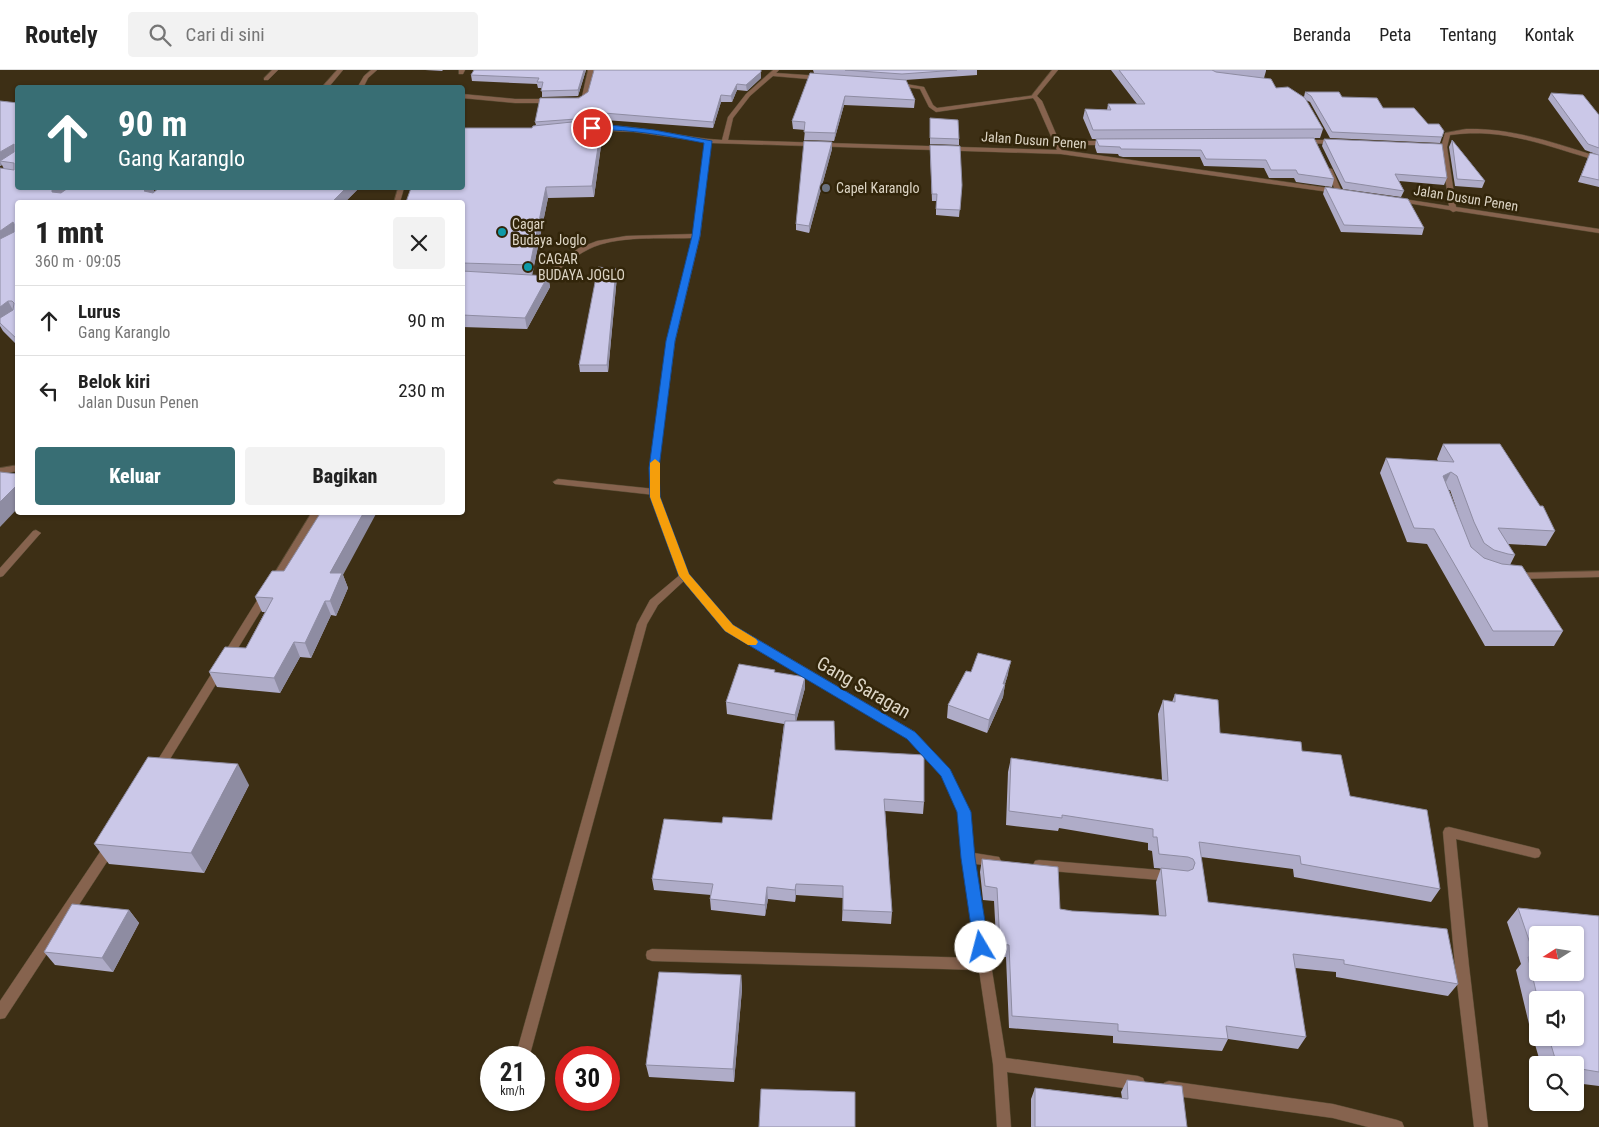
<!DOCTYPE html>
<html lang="id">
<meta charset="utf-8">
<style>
body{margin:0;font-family:"Roboto Condensed",sans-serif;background:#f2f2f2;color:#222;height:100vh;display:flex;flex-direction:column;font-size:19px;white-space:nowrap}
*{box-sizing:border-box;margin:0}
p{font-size:16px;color:#767676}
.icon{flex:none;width:28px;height:28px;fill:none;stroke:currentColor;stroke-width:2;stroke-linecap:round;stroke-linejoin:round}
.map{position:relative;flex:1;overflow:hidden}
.details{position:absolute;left:15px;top:130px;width:450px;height:315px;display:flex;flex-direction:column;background:#fff;border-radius:5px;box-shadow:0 1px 4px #0004}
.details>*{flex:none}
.top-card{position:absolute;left:15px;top:15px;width:450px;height:105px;border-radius:5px;box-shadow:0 1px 4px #0004;background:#386e74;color:#fff;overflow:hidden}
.needle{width:32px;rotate:258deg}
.buttons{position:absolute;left:1529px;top:856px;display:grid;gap:10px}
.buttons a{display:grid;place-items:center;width:55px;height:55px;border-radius:5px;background:#fff;box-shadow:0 1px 4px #0004;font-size:25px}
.speed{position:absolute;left:480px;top:976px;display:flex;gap:10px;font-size:25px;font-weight:700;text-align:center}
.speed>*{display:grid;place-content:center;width:65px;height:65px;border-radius:50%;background:#fff;box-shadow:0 1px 4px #0004;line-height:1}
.speed small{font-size:12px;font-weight:400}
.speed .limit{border:8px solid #d22;background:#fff;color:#111}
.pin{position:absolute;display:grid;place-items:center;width:42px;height:42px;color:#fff;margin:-21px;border:2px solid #fff;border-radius:50%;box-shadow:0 1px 5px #0007}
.me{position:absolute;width:55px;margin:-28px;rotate:352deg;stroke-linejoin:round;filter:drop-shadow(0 0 4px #0008)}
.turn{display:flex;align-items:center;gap:18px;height:105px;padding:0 20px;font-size:22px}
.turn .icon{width:65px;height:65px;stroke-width:2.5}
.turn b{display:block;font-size:35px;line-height:42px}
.round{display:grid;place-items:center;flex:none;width:52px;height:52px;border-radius:5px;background:#f2f2f2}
.summary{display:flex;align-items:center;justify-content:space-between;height:85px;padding:0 20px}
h1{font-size:30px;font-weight:800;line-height:38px}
.button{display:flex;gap:10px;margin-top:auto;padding:10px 20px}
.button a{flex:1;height:58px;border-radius:5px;background:#386e74;color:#fff;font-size:20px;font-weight:800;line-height:58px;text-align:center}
.button a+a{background:#f2f2f2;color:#222}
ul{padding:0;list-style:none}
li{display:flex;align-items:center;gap:15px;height:70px;padding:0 20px;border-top:1px solid #e0e0e0}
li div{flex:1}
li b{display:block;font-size:19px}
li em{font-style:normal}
header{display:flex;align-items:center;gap:30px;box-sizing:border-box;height:70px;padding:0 25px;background:#fff;border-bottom:1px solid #e0e0e0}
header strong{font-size:24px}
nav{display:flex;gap:28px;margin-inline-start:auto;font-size:18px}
.search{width:350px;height:45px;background:#f2f2f2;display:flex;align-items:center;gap:12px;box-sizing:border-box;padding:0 18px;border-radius:5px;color:#767676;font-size:19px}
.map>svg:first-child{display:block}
</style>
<header>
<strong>Routely</strong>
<div class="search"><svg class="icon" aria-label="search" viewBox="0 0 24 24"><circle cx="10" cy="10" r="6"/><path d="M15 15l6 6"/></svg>Cari di sini</div>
<nav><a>Beranda</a><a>Peta</a><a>Tentang</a><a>Kontak</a></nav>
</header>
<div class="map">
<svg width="1599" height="1057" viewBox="0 0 1599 1057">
<rect width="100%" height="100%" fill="#3d2f15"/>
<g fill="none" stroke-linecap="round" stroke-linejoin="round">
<defs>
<g id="lane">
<path d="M459 0H465L463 4H459Z"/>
<path d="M1052 0H1058L1036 27H1032V25Z"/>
<path d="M1327 98 1332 99 1342 122 1341 123 1336 122 1326 99Z"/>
<path d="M558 409 655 419 660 422 655 425 555 414 553 412Z"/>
<path d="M684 503 687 504 689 506 687 508 658 535 647 554 529 988H515L637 554 650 530 681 504Z"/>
</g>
<g id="street">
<path d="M272 0H278L268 10H264V8Z"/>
<path d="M337 0H343L328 18H321Z"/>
<path d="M371 0H377L368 8 363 18H357L364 6Z"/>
<path d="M588 0H594L588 27 574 31V29L582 26Z"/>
<path d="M773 0H779L776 3 820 6 823 8 820 10 773 6 750 26 733 48 728 70 1057 80 1036 32 1033 28 936 42 929 37 920 19 892 15V13L894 12 924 17 933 35 937 38 1036 25 1042 31 1059 71H1108L1111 73 1108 75H1060L1061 80 1336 119 1339 121 1336 123 1061 84 711 73 700 166 675 271 658 398 660 427 688 505 733 555 915 662 950 700 970 743 974 783 999 787 1001 791 999 795 995 796 975 794 1006 988 1138 1006 1143 1008 1145 1013 1143 1018 1138 1020 1007 1002 1011 1057H997L993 994 979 900 652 891 647 889 646 885 647 881 652 879 977 888 962 788 958 743 942 706 907 668 725 561 679 506 650 427V398L667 271 692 168C661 169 617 165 589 179 570 188 556 206 534 212L530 210 546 202 579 178 597 171 626 166 693 164 705 72 634 62 590 60 587 58 588 57C631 51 679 68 722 70L728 47 746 24Z"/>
<path d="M462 24 515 29H551L554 31 551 33H515L462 28Z"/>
<path d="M1466 59C1513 58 1555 73 1599 87V91C1548 77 1505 57 1450 65L1447 77 1456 137 1599 159V163L1456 141 1453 142 1450 140 1395 131 1394 130 1397 128 1449 136 1441 77 1445 63Z"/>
<path d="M1303 70H1336L1339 72 1336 74 1301 73 1300 72Z"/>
<path d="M398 118H404L400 132H394Z"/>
<path d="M18 395V401L0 404V398Z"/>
<path d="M312 442H321L277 514H271L269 512Z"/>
<path d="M36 460 41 463 39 465 3 506 0 507V498L33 461Z"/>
<path d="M1599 501V507L1515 509 1510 506 1515 503Z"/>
<path d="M265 522 270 526 162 702 158 704 154 702 152 699 154 696 261 524Z"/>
<path d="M1449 757 1535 778 1539 779 1541 783 1539 787 1535 788 1456 769 1469 896 1488 1057H1474L1455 896 1443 762 1445 758Z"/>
<path d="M110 772 114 773 116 777 114 781 5 948 0 949V931L106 773Z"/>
<path d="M1039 790 1172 801 1176 802 1178 806 1176 810 1172 811 1039 800 1035 799 1033 795 1035 791Z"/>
<path d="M1169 1011 1333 1034 1397 1050 1402 1052 1404 1057H1368L1333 1048 1169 1025 1164 1023 1162 1018 1164 1013Z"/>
</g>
</defs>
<use href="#lane" stroke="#5a4d35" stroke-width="1"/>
<use href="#street" stroke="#5a4d35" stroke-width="1"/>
<use href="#lane" fill="#86634e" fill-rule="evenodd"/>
<use href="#street" fill="#86634e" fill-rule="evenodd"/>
</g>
<g fill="#afacc8" fill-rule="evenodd">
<path d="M425 0H443L442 1Z"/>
<path d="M586 0 578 26 542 27V18H538L537 14 472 11 471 5Z"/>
<path d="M813 0H977V5L905 10 915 30 914 38 844 35 834 71 804 70 805 60 793 59 792 51 814 3Z"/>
<path d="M1111 0H1266V1L1264 8 1276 18 1304 27 1305 22 1342 27 1383 38 1444 61 1440 73 1330 68 1310 32 1306 30 1323 59 1320 68 1092 69 1083 48 1085 39 1107 40 1108 34H1137Z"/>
<path d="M761 8 747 21 737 20 732 32H721L713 58 605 50 604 53H602L603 61 594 127 548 128 532 205 548 206 550 217 527 259 462 257V132L532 58 536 55 535 52 579 28Z"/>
<path d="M1551 23 1599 45V117L1578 112 1590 83 1596 84 1585 80 1548 29Z"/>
<path d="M0 31 18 33V118H359L345 132H18V276L3 261 0 256V98L4 99 2 95 0 96ZM153 118H159L154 122Z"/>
<path d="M930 48 959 69V75L930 74Z"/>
<path d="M1314 68 1334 109 1332 117 1296 112 1294 108H1269L1264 98 1204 96 1200 87H1123L1119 86 1118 84 1097 83 1095 77 1096 69Z"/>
<path d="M1324 69 1447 108 1444 115 1399 111 1404 121 1401 127 1343 119 1322 76Z"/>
<path d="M1452 70 1485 111 1482 118 1455 116 1449 77Z"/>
<path d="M832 72V79L809 163 796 160V154Z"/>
<path d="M930 75 962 115 959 147 936 145V131H932L930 82Z"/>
<path d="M1325 117 1424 158 1422 165 1341 162 1323 124Z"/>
<path d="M617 206 608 302H580L579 295Z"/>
<path d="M1443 374 1555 461 1546 476 1508 474 1515 485 1510 495 1563 561 1554 576H1485L1427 474 1407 472 1380 403 1386 388 1438 391 1437 389ZM1449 420H1450L1459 446Z"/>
<path d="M343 505 348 518 336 546 331 545 311 588 300 587 280 623 217 617 209 602 246 578 265 542H262L255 527Z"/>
<path d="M775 602 805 618 796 651 835 680 924 732 923 744 885 741 892 842 891 854 842 851 843 828 796 825 795 832 768 829 765 846 711 840 710 829 711 825 654 820 652 809 772 750 784 654 727 644 726 632Z"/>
<path d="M971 602 1008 604 1005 614 1003 627 987 663 947 648 948 635Z"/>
<path d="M1175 624 1220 663 1302 681 1350 726 1440 819 1431 832 1294 807 1293 799 1201 787 1208 832 1458 914 1448 926 1336 907V902L1295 898 1306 967 1298 979 1228 969 1222 981 1113 973V966L1009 958 1006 887H997L994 831 983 830 980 802 982 789 1060 839 1072 841 1159 846 1156 812 1161 798 1171 799 1154 798 1152 781 1148 780V773L1059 758 1058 761 1006 755 1008 702 1011 688 1162 710 1158 644 1163 630 1172 632Z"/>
<path d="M249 715 204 803 109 794 94 774Z"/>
<path d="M1518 838 1599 846V1016L1575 1013V995H1541L1529 954 1516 900 1521 894 1507 852ZM1538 930H1575V968H1538Z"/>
<path d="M129 840 139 853 113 902 55 895 44 882Z"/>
<path d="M741 905 742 919 734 1012 649 1007 646 995Z"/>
<path d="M1127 1010 1187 1057H1031V1029L1035 1018 1122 1028 1121 1022Z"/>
</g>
<g fill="#8e8ca2">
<path d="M584 0H586L578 26V20Z"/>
<path d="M761 2V8L747 21 746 15Z"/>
<path d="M737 14V20L732 32 731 26Z"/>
<path d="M721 25V32L713 58V52Z"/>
<path d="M845 26 844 35 834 71 835 63Z"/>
<path d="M602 51 603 61 594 127 592 116Z"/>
<path d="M832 72V79L809 163V156Z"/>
<path d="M14 74 18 81 0 91 2 95 0 96V82Z"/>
<path d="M546 117 548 128 532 206 530 195Z"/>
<path d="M55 118H74L57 131 52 122V120Z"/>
<path d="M147 118H153L156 125 144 121Z"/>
<path d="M346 118H359L345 132H332Z"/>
<path d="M13 152 18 162 0 176V161Z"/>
<path d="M616 199 617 206 608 302 607 295Z"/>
<path d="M548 206 550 217 527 259 525 248Z"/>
<path d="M8 231 14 242 0 253V237Z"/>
<path d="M1451 402 1444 416 1443 406Z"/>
<path d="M18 414V438L0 457V432Z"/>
<path d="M364 442H377L343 505 348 518 336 546 330 531V503Z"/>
<path d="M325 531 331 545 311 588 305 573Z"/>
<path d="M294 572 300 587 280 623 274 608Z"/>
<path d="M1011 591 1008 604 1004 617 1005 614 1003 627 987 663 989 650Z"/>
<path d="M805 607V618L795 656V645Z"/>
<path d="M238 694 249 715 204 803 191 783Z"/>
<path d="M796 814V825L795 832V820Z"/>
<path d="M767 817 768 829 765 846V835Z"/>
<path d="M129 840 139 853 113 902 102 888Z"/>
<path d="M741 905 742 919 734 1012 733 999Z"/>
</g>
<g fill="#cbc8e8" stroke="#8e8ca2" fill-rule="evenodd">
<path d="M474 0H584L578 20 541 21 543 12H537L539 8 471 5Z"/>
<path d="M594 0H761V2L746 15 737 14 731 26 721 25 713 52 604 43 603 47 535 52 540 28H579L588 22Z"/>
<path d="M845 0H957L902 4Z"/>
<path d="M1119 0H1212L1216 2 1271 9 1276 18 1288 17 1305 28 1323 59 1093 60 1085 39 1111 40 1108 34H1145Z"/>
<path d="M810 3 906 10 915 30 845 26 835 63 804 62 805 52 792 51Z"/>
<path d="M1305 22H1339L1342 27 1377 28 1383 38H1414L1428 54H1439L1444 61 1442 67 1332 62 1311 26Z"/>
<path d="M1551 23 1583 25 1599 45V78L1588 74Z"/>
<path d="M0 31 18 33V118H55L52 120V122L61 123 68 118H147L144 121 153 123 159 118H346L332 132H18V270L0 253V248L13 240 14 233 12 231H8L0 237V169L14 162V154L13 152 0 161V98L14 100V93L0 91 14 82V74L0 82Z"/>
<path d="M930 48 958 50 959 69 930 68Z"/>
<path d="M602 51 592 116 546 117 530 195 462 193V132H406L411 118H462V58H532L533 56 572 52Z"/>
<path d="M1314 68 1334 109 1298 104 1296 100H1271L1266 90 1206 89 1201 80 1124 79H1121L1120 77 1099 76 1096 69Z"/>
<path d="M1324 69 1442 74 1447 108 1395 104 1404 121 1345 112Z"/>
<path d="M1452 70 1465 86 1485 111 1457 109Z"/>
<path d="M804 71 832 72 809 156 796 154Z"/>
<path d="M930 75 960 76 962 115 960 140 936 139 937 124H932Z"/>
<path d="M1590 83 1599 85V110L1581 106Z"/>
<path d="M1325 117 1408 129 1424 158 1344 155Z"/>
<path d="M598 197 616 199 607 295H579Z"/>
<path d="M462 201 548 206 525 248 462 245Z"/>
<path d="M1443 374H1500L1540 436H1543L1555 461 1498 458 1515 485 1508 484 1494 480 1484 473 1474 452 1457 406 1451 402 1443 406 1471 477 1484 488 1502 494 1522 496 1563 561H1493L1434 459 1414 458 1386 388 1454 392Z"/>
<path d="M0 402 18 404V414L0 432Z"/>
<path d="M321 442H364L330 503H342L330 531H325L305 573 294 572 274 608 209 602 225 577 246 578 273 528 255 527 272 501H284Z"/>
<path d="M978 583 1011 591 1003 614H1005L989 650 948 635 966 601 971 602Z"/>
<path d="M739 594 775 600 774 602 805 607 795 645 726 632Z"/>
<path d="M1175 624 1218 630 1220 663 1301 672 1302 681 1341 685 1350 726 1427 740 1440 819 1301 794 1300 786 1199 772 1208 832 1447 859 1458 914 1344 894V890L1293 884 1306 967 1226 956 1228 969 1118 961V954L1012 946 1009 875 1000 874 997 818 985 816 982 789 1058 797 1060 839 1072 841 1166 846 1161 798 1188 801 1193 799 1195 793 1193 789 1188 787 1159 784 1157 767H1153V759L1062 745V748L1009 741 1011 688 1168 711 1163 630 1175 632Z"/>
<path d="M785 651H834L835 680 924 685V732L884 729 892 842 843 840V816L796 814 795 820 767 817 765 835 710 829 713 814 652 809 664 749 722 753 723 747 772 750Z"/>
<path d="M148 687 238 694 191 783 94 774Z"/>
<path d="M72 834 129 840 102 888 44 882Z"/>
<path d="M1518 838 1599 846V1002L1575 998V995H1557L1549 968H1575V930H1538L1528 887 1535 888ZM1538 865H1575V902H1538Z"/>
<path d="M659 902 741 905 733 999 646 995Z"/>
<path d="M1127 1010 1182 1016 1187 1057H1035V1018L1128 1029Z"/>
<path d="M761 1019 855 1022V1057H759Z"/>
</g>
<path fill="#1a73e8" stroke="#114b97" d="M610 55 654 60 712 71 700 166 675 271 659 398 660 427 689 504 733 555 915 662 950 699 971 742 975 788 989 877 987 881 981 883 976 881 974 877 961 788 957 742 941 706 907 669 725 561 679 506 650 427 649 398 666 271 692 166 704 73C673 67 642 61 611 60 604 59 594 62 588 58L592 56Z"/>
<path fill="#f59e0b" d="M655 389 660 393V427L689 504 733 555 756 569 758 572 756 575H748L725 561 679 506 650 427V393Z"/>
<circle fill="#6b7280" stroke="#32250a" stroke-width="2" cx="826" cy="118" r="5"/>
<g fill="#0f9aa8" stroke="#32250a" stroke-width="2">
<circle cx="502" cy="162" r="5"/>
<circle cx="528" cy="197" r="5"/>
</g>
<g text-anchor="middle" stroke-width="5" stroke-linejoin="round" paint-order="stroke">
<g font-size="14" fill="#ddd5c5" stroke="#32250a">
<text transform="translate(1034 70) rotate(4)" y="5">Jalan Dusun Penen</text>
<text transform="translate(1466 128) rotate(9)" y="5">Jalan Dusun Penen</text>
</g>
<g font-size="14" fill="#ddd5c5" stroke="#32250a" text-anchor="start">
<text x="836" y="123">Capel Karanglo</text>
<text x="512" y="159">Cagar<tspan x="512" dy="16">Budaya Joglo</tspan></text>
<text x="538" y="194">CAGAR<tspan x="538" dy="16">BUDAYA JOGLO</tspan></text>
</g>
<g font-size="19" fill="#ddd5c5" stroke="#32250a">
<text transform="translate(864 617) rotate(30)" y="7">Gang Saragan</text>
</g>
</g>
</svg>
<div class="buttons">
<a><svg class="needle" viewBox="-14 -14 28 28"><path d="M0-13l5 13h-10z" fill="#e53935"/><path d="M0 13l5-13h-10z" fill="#767676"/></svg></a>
<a><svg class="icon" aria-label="sound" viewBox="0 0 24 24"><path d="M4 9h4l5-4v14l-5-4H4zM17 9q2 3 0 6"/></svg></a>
<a><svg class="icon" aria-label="search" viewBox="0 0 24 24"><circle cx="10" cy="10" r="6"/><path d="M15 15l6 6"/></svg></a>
</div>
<div class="speed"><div>21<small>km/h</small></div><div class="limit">30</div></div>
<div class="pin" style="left:592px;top:58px;background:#d93025"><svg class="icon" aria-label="arrive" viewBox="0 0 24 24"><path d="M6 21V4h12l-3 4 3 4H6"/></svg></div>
<svg class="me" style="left:981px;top:877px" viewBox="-20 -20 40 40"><circle r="19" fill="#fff"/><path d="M0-13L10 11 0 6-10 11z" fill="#1a73e8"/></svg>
<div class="top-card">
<div class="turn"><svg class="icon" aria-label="ahead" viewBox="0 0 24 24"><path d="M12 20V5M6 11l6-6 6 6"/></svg><div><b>90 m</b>Gang Karanglo</div></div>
</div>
<section class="details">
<div class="summary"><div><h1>1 mnt</h1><p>360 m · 09:05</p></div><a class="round"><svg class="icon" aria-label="close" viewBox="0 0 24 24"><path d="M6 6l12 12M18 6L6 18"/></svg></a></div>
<ul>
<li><svg class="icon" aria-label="ahead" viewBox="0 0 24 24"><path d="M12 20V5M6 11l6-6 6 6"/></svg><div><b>Lurus</b><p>Gang Karanglo</p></div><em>90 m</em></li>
<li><svg class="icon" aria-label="left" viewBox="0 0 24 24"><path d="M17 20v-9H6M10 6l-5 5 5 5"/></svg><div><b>Belok kiri</b><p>Jalan Dusun Penen</p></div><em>230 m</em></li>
</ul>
<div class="button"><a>Keluar</a><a>Bagikan</a></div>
</section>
</div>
